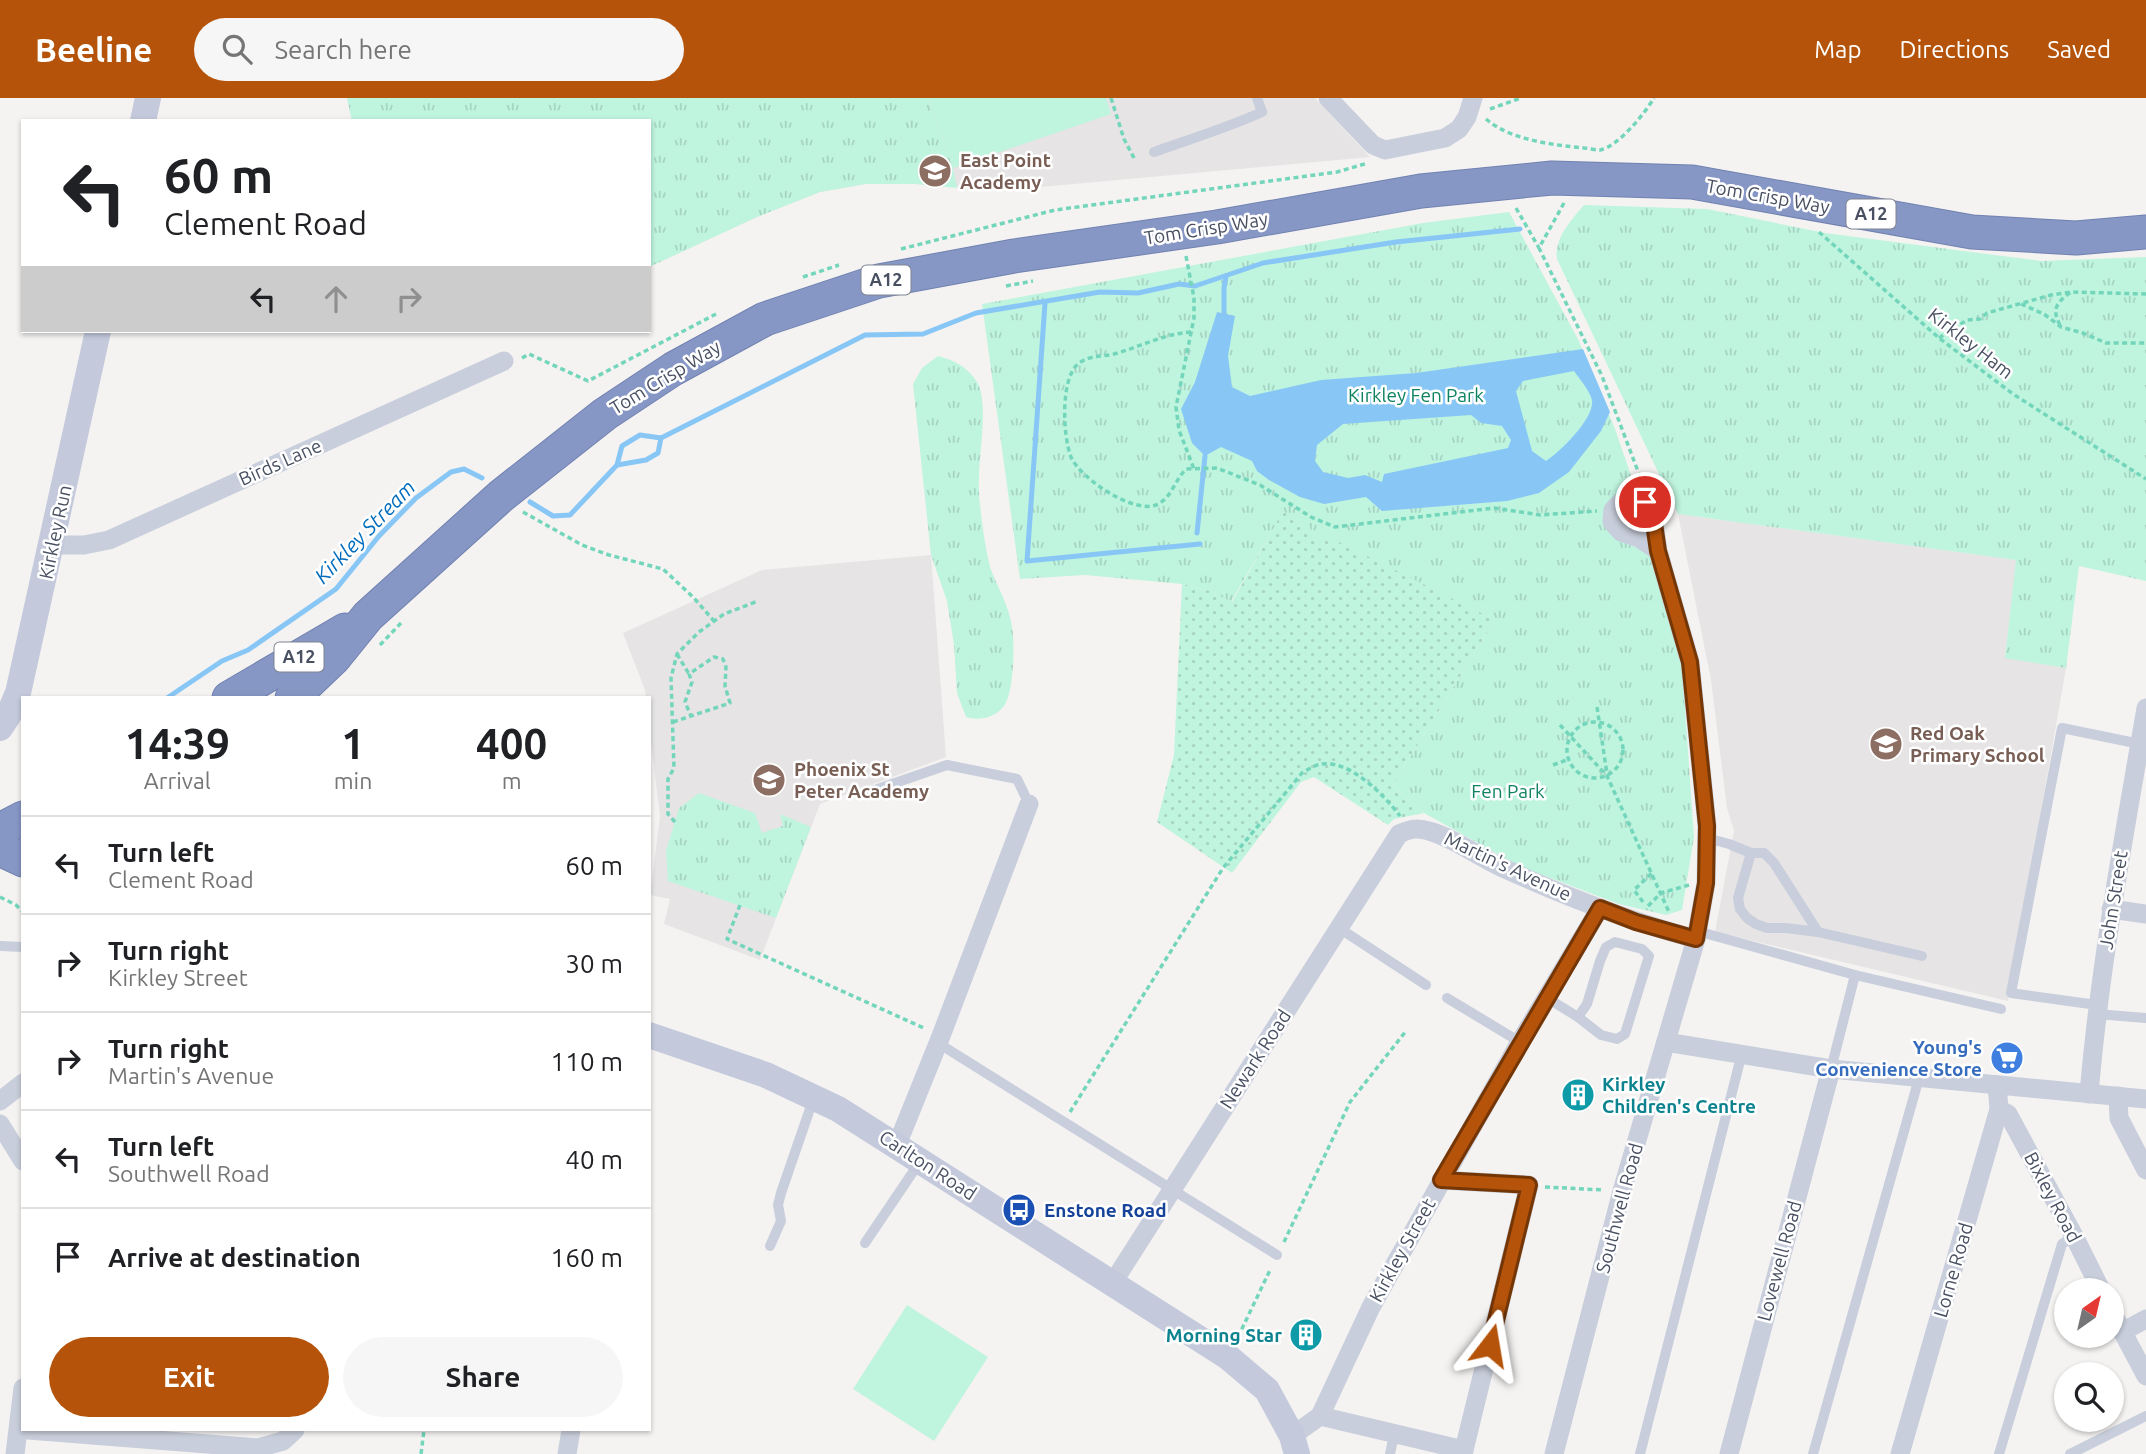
<!DOCTYPE html>
<style>
body{margin:0;font-family:Ubuntu,sans-serif;background:#f6f6f6;color:#202124;height:100vh;display:flex;flex-direction:column;font-size:26px;white-space:nowrap}
*{box-sizing:border-box;margin:0}
p{font-size:23px;color:#757577}
.icon{flex:none;width:38px;height:38px;fill:none;stroke:currentColor;stroke-width:2;stroke-linecap:round;stroke-linejoin:round}
.map{position:relative;flex:1;overflow:hidden}
.panel{position:absolute;left:21px;top:598px;width:630px;height:735px;display:flex;flex-direction:column;background:#fff;border-radius:0px;box-shadow:0 2px 5px #0004}
.panel>*{flex:none}
.guide{position:absolute;left:21px;top:21px;width:630px;height:214px;border-radius:0px;box-shadow:0 2px 5px #0004;background:#fff;color:#202124;overflow:hidden}
.needle{width:46px;rotate:34deg}
.fabs{position:absolute;left:2054px;top:1180px;display:grid;gap:14px}
.fabs a{display:grid;place-items:center;width:70px;height:70px;border-radius:50%;background:#fff;box-shadow:0 2px 5px #0004;font-size:35px}
.pin{position:absolute;display:grid;place-items:center;width:60px;height:60px;color:#fff;margin:-30px;border:4px solid #fff;border-radius:50%;box-shadow:0 2px 7px #0007}
.me{position:absolute;width:77px;margin:-38px;rotate:14deg;stroke-linejoin:round;filter:drop-shadow(0 0 5px #0008)}
.turn{display:flex;align-items:center;gap:24px;height:147px;padding:0 28px;font-size:32px}
.turn .icon{width:91px;height:91px;stroke-width:2.5}
.turn b{display:block;font-size:49px;line-height:60px}
.lanes{display:flex;align-items:center;height:66px;padding:0 28px;background:#0003;justify-content:center;gap:35px;direction:ltr}
.lanes .off{opacity:.35}
.eta{display:flex;justify-content:space-evenly;align-items:center;height:119px;text-align:center}
.eta b{font-size:42px;font-weight:600;line-height:49px}
.primary-button{display:flex;gap:14px;margin-top:auto;padding:14px 28px}
.primary-button a{flex:1;height:80px;border-radius:42px;background:#b45309;color:#fff;font-size:28px;font-weight:600;line-height:80px;text-align:center}
.primary-button a+a{background:#f6f6f6;color:#202124}
ul{padding:0;list-style:none}
li{display:flex;align-items:center;gap:21px;height:98px;padding:0 28px;border-top:2px solid #e0e0e0}
li div{flex:1}
li b{display:block;font-size:26px}
li em{font-style:normal}
header{display:flex;align-items:center;gap:42px;box-sizing:border-box;height:98px;padding:0 35px;background:#b45309;color:#fff}
header strong{font-size:33px}
nav{display:flex;gap:38px;margin-inline-start:auto;font-size:24px}
.search{width:490px;height:63px;background:#f6f6f6;display:flex;align-items:center;gap:18px;box-sizing:border-box;padding:0 24px;border-radius:38px;color:#757577;font-size:26px}
.map>svg:first-child{display:block}
</style>
<header>
<strong>Beeline</strong>
<div class="search"><svg class="icon" aria-label="search" viewBox="0 0 24 24"><circle cx="10" cy="10" r="6"/><path d="M15 15l6 6"/></svg>Search here</div>
<nav><a>Map</a><a>Directions</a><a>Saved</a></nav>
</header>
<div class="map">
<svg width="2146" height="1356" viewBox="0 0 2146 1356">
<defs>
<pattern id="grass-tufts" width="24" height="20" patternUnits="userSpaceOnUse" patternTransform="scale(1.75)"><rect width="24" height="20" fill="#bff4df"/><path d="M3 7l-1-3M5 7V3M7 7l1-3M15 17l-1-3M17 17v-4M19 17l1-3" fill="none" stroke="#a6d3c2"/></pattern>
<pattern id="garden-dots" width="8" height="8" patternUnits="userSpaceOnUse" patternTransform="scale(1.75)"><rect width="8" height="8" fill="#bff4df"/><path d="M2 2h.1M6 6h.1" fill="none" stroke="#a6d3c2" stroke-width="1.8" stroke-linecap="round"/></pattern>
</defs>
<rect width="100%" height="100%" fill="#f5f3f2"/>
<g fill="#e6e4e4">
<path d="M347 0H1315L1370 59 1009 92 915 86H866L820 94 757 119 649 169V23H352Z"/>
<path d="M1678 416 2017 462 2005 559 2066 570 2008 903 1715 834 1734 733 1727 710 1711 582Z"/>
<path d="M931 457 946 659 820 706 760 862 664 826 670 801 650 797 660 719 649 627V600H646L645 592 623 535 762 472Z"/>
</g>
<g fill="url(#grass-tufts)">
<path d="M347 0H928L953 70 957 90 915 86H866L820 94 757 119 649 169V23H352Z"/>
<path d="M1584 107 1707 111 1825 135 2041 163 2146 159V483L2079 468 2066 570 2005 560 2016 462 1678 416 1557 161C1554 141 1571 122 1584 107Z"/>
<path d="M1509 114 1579 243 1615 331 1636 392 1618 394 1606 408 1619 442 1649 455 1682 569 1694 739 1682 812 1666 817 1619 806 1519 768 1424 715 1392 688 1495 522 1313 440 1283 414 1231 504 1210 493 1182 486 1085 477 1020 481 982 206 1423 125Z"/>
<path d="M938 258C954 262 968 269 977 284 989 304 979 354 979 379 978 396 981 415 983 432 985 444 987 457 990 469 997 489 1009 507 1012 529 1015 546 1014 594 1004 608 995 620 979 623 966 619L957 595 954 547 947 503 931 457 913 286 922 270Z"/>
<path d="M699 695 755 715 762 735 783 728 780 716 811 729 776 820 668 783 666 753 679 710Z"/>
</g>
<path fill="url(#garden-dots)" d="M1283 413 1310 429 1313 439H1329L1495 522 1392 688 1424 715 1394 721 1388 727 1314 679 1301 684 1232 775 1157 724 1174 657 1182 486 1210 493 1232 504Z"/>
<g fill="#bff4df">
<path d="M928 0H1106L1111 16 953 70Z"/>
<path d="M907 1207 988 1259 934 1343 853 1291Z"/>
</g>
<path fill="#88c7f5" fill-rule="evenodd" d="M1217 214 1235 218 1228 258 1232 289 1250 298 1321 282 1416 275 1583 251 1610 314 1601 333 1569 374 1539 395 1507 403 1382 413 1366 399 1324 406 1300 399 1269 382 1257 373 1252 363 1221 349 1205 358 1192 345 1181 311 1195 284ZM1574 273C1579 280 1590 293 1592 302 1595 320 1560 354 1546 363L1532 353 1516 293 1523 283ZM1471 317 1481 325 1502 328 1511 342 1508 350 1384 376 1382 384 1365 377 1348 380 1323 374 1315 363 1317 347 1343 326Z"/>
<g fill="none" stroke-linecap="round" stroke-linejoin="round">
<g stroke="#88c7f5" stroke-width="5">
<path d="M1045 205 1027 463 1200 446"/>
<path d="M1224 216V190L1226 178"/>
<path d="M617 367 622 348 640 337 661 340"/>
<path d="M530 404 553 418 570 417 617 367 646 362 658 355 661 340 865 237 923 236 976 215 1100 194 1138 195 1179 186 1195 188 1263 165 1396 144 1520 131"/>
<path d="M1197 435 1205 358"/>
<path d="M167 600 222 563 248 552 336 491 379 438 416 400 451 374 464 371 482 380"/>
</g>
<defs>
<g id="highway">
<path d="M229 600 345 532"/>
<path d="M292 600 334 560 368 518 501 398 605 316 673 271 765 221 879 183 1014 158 1217 129 1421 93 1552 80 1692 84 1972 134 2076 140 2146 134"/>
<path d="M0 732 23 720"/>
<path d="M0 751 23 762"/>
</g>
</defs>
<use href="#highway" stroke="#7182b1" stroke-width="35"/>
<g stroke="#73d6bb" stroke-width="3.5" stroke-dasharray="5 3.5" stroke-linecap="butt">
<path d="M1111 0 1124 41 1134 60"/>
<path d="M1490 11 1521 0"/>
<path d="M1486 21C1510 42 1553 47 1584 50 1588 50 1595 52 1600 52 1618 49 1645 15 1654 0"/>
<path d="M1564 105 1539 150 1602 278 1642 384"/>
<path d="M1516 110 1539 150"/>
<path d="M1819 134 1939 240 2013 296 2146 381"/>
<path d="M901 151 1055 112 1337 74 1368 65"/>
<path d="M1186 158 1194 200V220L1176 309 1179 332 1194 371"/>
<path d="M803 179 839 167"/>
<path d="M1006 188 1033 183"/>
<path d="M2021 206 2044 216 2061 229 2083 235 2106 245H2146"/>
<path d="M2060 227C2051 211 2057 204 2071 194"/>
<path d="M1191 234C1163 236 1140 249 1114 256 1101 259 1089 257 1078 266 1060 281 1063 339 1071 359 1080 380 1133 416 1156 407 1172 400 1174 383 1186 371L1217 370 1260 387 1311 419 1335 429 1494 410 1540 417 1597 413"/>
<path d="M1939 240 1967 222 1980 221 1987 215 2051 197 2072 194 2146 196"/>
<path d="M522 260 529 256 588 283 716 216"/>
<path d="M523 414 582 447 609 457 663 471 693 499 714 523"/>
<path d="M380 547 401 525"/>
<path d="M677 556 689 576"/>
<path d="M1597 609 1607 676"/>
<circle cx="1595" cy="652" r="28"/>
<path d="M673 624 730 605 725 588 726 569 723 561 714 559 689 576 692 584 685 604 691 618"/>
<path d="M1560 627 1607 678 1669 814"/>
<path d="M1553 667 1569 661"/>
<path d="M675 724 668 716V681L674 670 671 580 677 556 699 534 724 516 758 503"/>
<path d="M0 799 16 807 23 814"/>
<path d="M1643 804 1634 792 1652 775"/>
<path d="M740 807 727 841 926 931"/>
<path d="M1648 808 1661 795 1689 787"/>
<path d="M1070 1014 1223 770 1302 675C1307 672 1312 669 1317 667 1347 658 1384 697 1400 718"/>
<path d="M1545 1089 1604 1092"/>
<path d="M1284 1144 1350 1004 1406 933"/>
<path d="M1238 1239 1271 1170"/>
<path d="M421 1356 424 1332"/>
</g>
<g stroke="#c8cedb" stroke-width="10">
<path d="M1154 54C1190 41 1227 30 1262 14L1257 0"/>
<path d="M869 694 947 667 1017 681 1029 706"/>
<path d="M1707 740 1729 746 1751 755 1738 800 1740 811 1747 820 1756 826 1767 830H1786L1818 834 1922 858"/>
<path d="M1751 755H1764L1774 765 1818 834"/>
<path d="M1339 830 1426 887"/>
<path d="M1697 833 1855 877 2001 911"/>
<path d="M0 848 23 849"/>
<path d="M1447 900 1520 944"/>
<path d="M1547 900 1578 919 1601 937 1617 941 1625 936 1649 858 1642 851 1615 844 1606 849 1600 863 1587 906 1578 919"/>
<path d="M2097 907 2011 895 2062 630 2140 646"/>
<path d="M2096 916 2146 920"/>
<path d="M938 945 1277 1157"/>
<path d="M1831 971 1855 877"/>
<path d="M865 1145 919 1065"/>
<path d="M770 1148 781 1123 778 1107 781 1095 813 1002"/>
<path d="M1390 1356 1394 1337"/>
<path d="M1640 1356 1742 955"/>
<path d="M1813 1356 1919 980"/>
<path d="M1999 1356 2062 1146 2074 1138"/>
<path d="M2070 1356 2146 1318"/>
</g>
<g stroke="#c8cedb" stroke-width="19">
<path d="M1328 0 1373 47 1385 52 1445 40 1459 31 1467 19 1473 0"/>
<path d="M52 447H84L109 442 504 263"/>
<path d="M2111 811 2146 816"/>
<path d="M1666 944 1831 971 2146 1001"/>
<path d="M2089 996C2100 866 2124 738 2146 610"/>
<path d="M2118 998 2119 1020 2146 1072"/>
<path d="M0 1003 23 985"/>
<path d="M1999 1011 2008 1016 2074 1138 2101 1192"/>
<path d="M0 1026 23 1063"/>
<path d="M897 1047 941 938 1029 706"/>
<path d="M1441 1082 1529 1087 1463 1356"/>
<path d="M1112 1186 1399 736C1410 731 1417 729 1429 733 1454 740 1477 758 1501 769 1564 798 1629 823 1696 841"/>
<path d="M2112 1214 2146 1278"/>
<path d="M2122 1234 2146 1221"/>
<path d="M1320 1318 1371 1209 1520 944 1600 810"/>
<path d="M28 1332 258 1350 283 1343 295 1332"/>
<path d="M1292 1338 1320 1318 1464 1352"/>
<path d="M15 1356 23 1290"/>
<path d="M567 1356 571 1332"/>
<path d="M1554 1356 1622 1093 1696 841 1706 785 1707 728 1690 564 1658 453 1652 412 1645 404 1632 399 1621 404 1613 412 1612 424 1621 434 1639 440 1658 453"/>
<path d="M1729 1356 1831 971"/>
<path d="M1900 1356 1999 1011 1997 987"/>
</g>
<g stroke="#c4cadc" stroke-width="26">
<path d="M143 23 148 0"/>
<path d="M0 630 8 618 18 595 98 233"/>
<path d="M649 937 766 977 838 1011 1228 1259 1267 1292 1292 1338 1297 1356"/>
</g>
<use href="#highway" stroke="#8697c5" stroke-width="33"/>
</g>
<g fill="none" stroke-linecap="round" stroke-linejoin="round">
<defs>
<path id="route" d="M1490 1247 1529 1087 1441 1082 1600 810 1636 824 1696 841 1706 785 1707 728 1690 564 1658 453 1652 412 1645 404"/>
</defs>
<use href="#route" stroke="#753606" stroke-width="18"/>
<use href="#route" stroke="#b45309" stroke-width="12"/>
</g>
<defs>
<symbol id="school-disc" viewBox="-11 -11 22 22"><circle r="9.5" fill="#8d6e63" stroke="#fff"/><path d="M0-5L7-2L0 1L-7-2ZM-4 1L0 2.5L4 1V4Q0 6-4 4Z" fill="#fff"/></symbol>
<symbol id="supermarket-disc" viewBox="-11 -11 22 22"><circle r="9.5" fill="#3f7fe0" stroke="#fff"/><path d="M-6-5.5h2.5l.6 2H6L4.5 2H-2.5L-4.4-4H-6ZM-1.5 3.2a1.3 1.3 0 1 0 .1 0ZM3 3.2a1.3 1.3 0 1 0 .1 0Z" fill="#fff"/></symbol>
<symbol id="building-disc" viewBox="-11 -11 22 22"><circle r="9.5" fill="#0f9aa8" stroke="#fff"/><path d="M-4-6H4V6H1V3H-1V6H-4ZM-2.5-4.3h1.7v1.8h-1.7ZM.8-4.3h1.7v1.8H.8ZM-2.5-1h1.7V.8h-1.7ZM.8-1h1.7V.8H.8Z" fill="#fff"/></symbol>
<symbol id="bus-disc" viewBox="-11 -11 22 22"><circle r="9.5" fill="#1a4fb4" stroke="#fff"/><path d="M-5-6H5V4H4V6H2V4H-2V6H-4V4H-5ZM-3.5-4V0h7V-4ZM-3.5 1.2v1.5H-2V1.2ZM2 1.2v1.5H3.5V1.2Z" fill="#fff"/></symbol>
</defs>
<g fill-rule="evenodd">
<use href="#school-disc" x="916" y="54" width="38" height="38"/>
<use href="#school-disc" x="1867" y="627" width="38" height="38"/>
<use href="#school-disc" x="750" y="663" width="38" height="38"/>
<use href="#supermarket-disc" x="1988" y="941" width="38" height="38"/>
<use href="#building-disc" x="1559" y="978" width="38" height="38"/>
<use href="#bus-disc" x="1000" y="1093" width="38" height="38"/>
<use href="#building-disc" x="1287" y="1218" width="38" height="38"/>
</g>
<g text-anchor="middle" stroke-width="5" stroke-linejoin="round" paint-order="stroke">
<g fill="#fff" stroke="#7f8491" stroke-width="2">
<rect x="1846.5" y="101.5" width="49" height="29" rx="5"/>
<rect x="861.5" y="167.5" width="49" height="29" rx="5"/>
<rect x="274.5" y="544.5" width="49" height="29" rx="5"/>
</g>
<g font-size="18" font-weight="bold" fill="#485062">
<text x="1871" y="122">A12</text>
<text x="886" y="188">A12</text>
<text x="299" y="565">A12</text>
</g>
<g font-size="19" font-weight="bold" fill="#785e54" stroke="#fff" text-anchor="start">
<text x="960" y="69">East Point<tspan x="960" dy="22">Academy</tspan></text>
<text x="1910" y="642">Red Oak<tspan x="1910" dy="22">Primary School</tspan></text>
<text x="794" y="678">Phoenix St<tspan x="794" dy="22">Peter Academy</tspan></text>
</g>
<g font-size="19" fill="#485062" stroke="#fff">
<text transform="translate(1768 98) rotate(10)" y="7">Tom Crisp Way</text>
<text transform="translate(1206 130) rotate(-9)" y="7">Tom Crisp Way</text>
<text transform="translate(1971 245) rotate(38)" y="7">Kirkley Ham</text>
<text transform="translate(665 279) rotate(-31)" y="7">Tom Crisp Way</text>
<text transform="translate(280 364) rotate(-24)" y="7">Birds Lane</text>
<text transform="translate(55 434) rotate(-78)" y="7">Kirkley Run</text>
<text transform="translate(1508 768) rotate(25)" y="7">Martin's Avenue</text>
<text transform="translate(2113 802) rotate(-81)" y="7">John Street</text>
<text transform="translate(1255 961) rotate(-57)" y="7">Newark Road</text>
<text transform="translate(928 1067) rotate(33)" y="7">Carlton Road</text>
<text transform="translate(2053 1099) rotate(62)" y="7">Bixley Road</text>
<text transform="translate(1619 1110) rotate(-75)" y="7">Southwell Road</text>
<text transform="translate(1402 1152) rotate(-61)" y="7">Kirkley Street</text>
<text transform="translate(1779 1163) rotate(-75)" y="7">Lovewell Road</text>
<text transform="translate(1953 1172) rotate(-74)" y="7">Lorne Road</text>
</g>
<g font-size="19" fill="#0e8261" stroke="#fff">
<text x="1416" y="304">Kirkley Fen Park</text>
<text x="1508" y="700">Fen Park</text>
</g>
<g font-size="19" font-weight="bold" fill="#366cbe" stroke="#fff" text-anchor="end">
<text x="1982" y="956">Young's<tspan x="1982" dy="22">Convenience Store</tspan></text>
</g>
<g font-size="19" font-weight="bold" fill="#0d838f" stroke="#fff" text-anchor="start">
<text x="1602" y="993">Kirkley<tspan x="1602" dy="22">Children's Centre</tspan></text>
<text x="1282" y="1244" text-anchor="end">Morning Star</text>
</g>
<g font-size="19" font-weight="bold" fill="#164399" stroke="#fff" text-anchor="start">
<text x="1044" y="1119">Enstone Road</text>
</g>
<g font-size="21" font-style="italic" fill="#006cbd" stroke="#fff">
<text transform="translate(365 434) rotate(-46)" y="7">Kirkley Stream</text>
</g>
</g>
</svg>
<div class="fabs">
<a><svg class="needle" viewBox="-14 -14 28 28"><path d="M0-13l5 13h-10z" fill="#e53935"/><path d="M0 13l5-13h-10z" fill="#757577"/></svg></a>
<a><svg class="icon" aria-label="search" viewBox="0 0 24 24"><circle cx="10" cy="10" r="6"/><path d="M15 15l6 6"/></svg></a>
</div>
<div class="pin" style="left:1645px;top:404px;background:#d93025"><svg class="icon" aria-label="arrive" viewBox="0 0 24 24"><path d="M6 21V4h12l-3 4 3 4H6"/></svg></div>
<svg class="me" style="left:1490px;top:1247px" viewBox="-20 -20 40 40"><path d="M0-17L14 15 0 8-14 15z" fill="#b45309" stroke="#fff" stroke-width="4"/></svg>
<div class="guide">
<div class="turn"><svg class="icon" aria-label="left" viewBox="0 0 24 24"><path d="M17 20v-9H6M10 6l-5 5 5 5"/></svg><div><b>60 m</b>Clement Road</div></div>
<div class="lanes"><svg class="icon" aria-label="left" viewBox="0 0 24 24"><path d="M17 20v-9H6M10 6l-5 5 5 5"/></svg><svg class="icon off" aria-label="ahead" viewBox="0 0 24 24"><path d="M12 20V5M6 11l6-6 6 6"/></svg><svg class="icon off" aria-label="right" viewBox="0 0 24 24"><path d="M7 20v-9h11M14 6l5 5-5 5"/></svg></div>
</div>
<section class="panel">
<div class="eta">
<div><b>14:39</b><p>Arrival</p></div>
<div><b>1</b><p>min</p></div>
<div><b>400</b><p>m</p></div>
</div>
<ul>
<li><svg class="icon" aria-label="left" viewBox="0 0 24 24"><path d="M17 20v-9H6M10 6l-5 5 5 5"/></svg><div><b>Turn left</b><p>Clement Road</p></div><em>60 m</em></li>
<li><svg class="icon" aria-label="right" viewBox="0 0 24 24"><path d="M7 20v-9h11M14 6l5 5-5 5"/></svg><div><b>Turn right</b><p>Kirkley Street</p></div><em>30 m</em></li>
<li><svg class="icon" aria-label="right" viewBox="0 0 24 24"><path d="M7 20v-9h11M14 6l5 5-5 5"/></svg><div><b>Turn right</b><p>Martin's Avenue</p></div><em>110 m</em></li>
<li><svg class="icon" aria-label="left" viewBox="0 0 24 24"><path d="M17 20v-9H6M10 6l-5 5 5 5"/></svg><div><b>Turn left</b><p>Southwell Road</p></div><em>40 m</em></li>
<li><svg class="icon" aria-label="arrive" viewBox="0 0 24 24"><path d="M6 21V4h12l-3 4 3 4H6"/></svg><div><b>Arrive at destination</b></div><em>160 m</em></li>
</ul>
<div class="primary-button"><a>Exit</a><a>Share</a></div>
</section>
</div>
